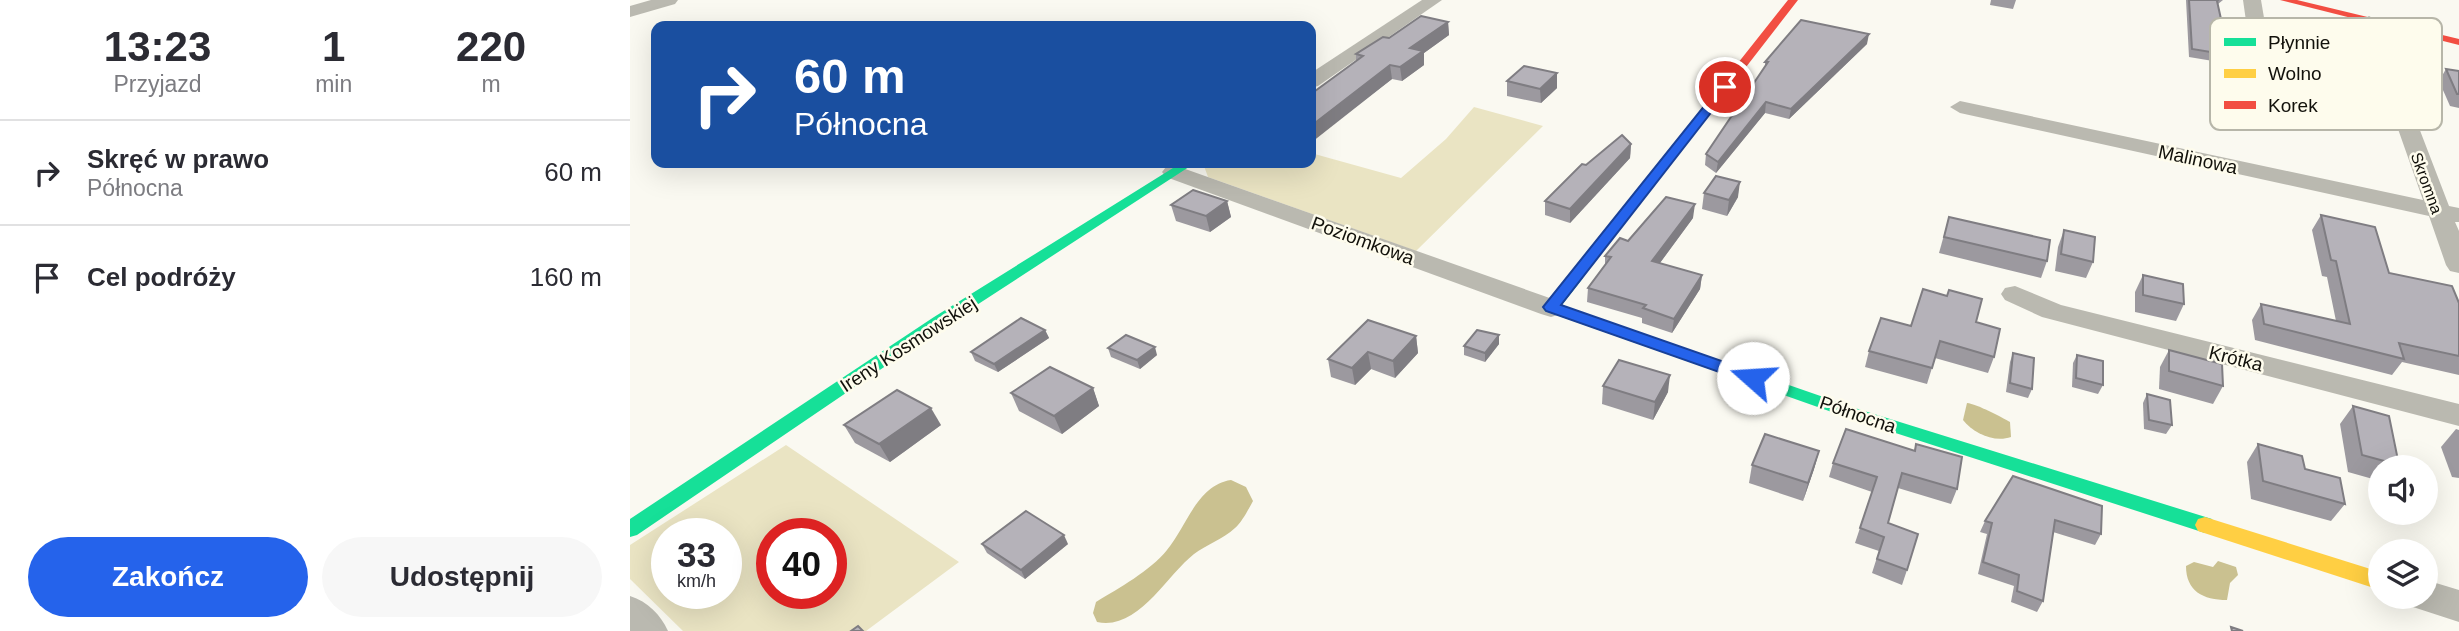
<!DOCTYPE html>
<html lang="pl">
<meta charset="utf-8">
<style>
body{margin:0;font-family:Arial,sans-serif;background:#f7f7f7;color:#2b2b33;height:100vh;display:flex;flex-direction:column;font-size:26px;white-space:nowrap}
*{box-sizing:border-box;margin:0}
p{font-size:23px;color:#7c7c81}
.icon{flex:none;width:38px;height:38px;fill:none;stroke:currentColor;stroke-width:2;stroke-linecap:round;stroke-linejoin:round}
.map{position:relative;flex:1;overflow:hidden}
.sheet{display:flex;flex-direction:column;background:#fff;width:630px}
.sheet>*{flex:none}
.top-card{position:absolute;left:21px;top:21px;width:665px;height:147px;border-radius:14px;box-shadow:0 7px 28px #0002;background:#1a4fa0;color:#fff;overflow:hidden}
.buttons{position:absolute;left:1738px;top:455px;display:grid;gap:14px}
.buttons a{display:grid;place-items:center;width:70px;height:70px;border-radius:50%;background:#fff;box-shadow:0 7px 28px #0002;font-size:35px}
.speed{position:absolute;left:21px;top:518px;display:flex;gap:14px;font-size:35px;font-weight:700;text-align:center}
.speed>*{display:grid;place-content:center;width:91px;height:91px;border-radius:50%;background:#fff;box-shadow:0 7px 28px #0002;line-height:1}
.speed small{font-size:18px;font-weight:400}
.speed .limit{border:10px solid #d22;background:#fff;color:#111}
.pin{position:absolute;display:grid;place-items:center;width:60px;height:60px;color:#fff;margin:-30px;border:4px solid #fff;border-radius:50%;box-shadow:0 2px 7px #0007}
.me{position:absolute;width:77px;margin:-38px;rotate:289deg;stroke-linejoin:round;filter:drop-shadow(0 0 5px #0008)}
.turn{display:flex;align-items:center;gap:24px;height:147px;padding:0 28px;font-size:32px}
.turn .icon{width:91px;height:91px;stroke-width:2.5}
.turn b{display:block;font-size:49px;line-height:60px}
.eta{display:flex;justify-content:space-evenly;align-items:center;height:119px;text-align:center}
.eta b{font-size:42px;font-weight:600;line-height:49px}
.action{display:flex;gap:14px;margin-top:auto;padding:14px 28px}
.action a{flex:1;height:80px;border-radius:42px;background:#2563eb;color:#fff;font-size:28px;font-weight:600;line-height:80px;text-align:center}
.action a+a{background:#f7f7f7;color:#2b2b33}
ul{padding:0;list-style:none}
li{display:flex;align-items:center;gap:21px;height:105px;padding:0 28px;border-top:2px solid #e1e1e2}
li div{flex:1}
li b{display:block;font-size:26px}
li em{font-style:normal}
main{display:flex;flex:1;min-height:0}
.map>svg:first-child{display:block}
</style>
<main>
<section class="sheet">
<div class="eta">
<div><b>13:23</b><p>Przyjazd</p></div>
<div><b>1</b><p>min</p></div>
<div><b>220</b><p>m</p></div>
</div>
<ul>
<li><svg class="icon" aria-label="right" viewBox="0 0 24 24"><path d="M7 20v-9h11M14 6l5 5-5 5"/></svg><div><b>Skręć w prawo</b><p>Północna</p></div><em>60 m</em></li>
<li><svg class="icon" aria-label="arrive" viewBox="0 0 24 24"><path d="M6 21V4h12l-3 4 3 4H6"/></svg><div><b>Cel podróży</b></div><em>160 m</em></li>
</ul>
<div class="action"><a>Zakończ</a><a>Udostępnij</a></div>
</section>
<div class="map">
<svg width="1829" height="631" viewBox="0 0 1829 631">
<rect width="100%" height="100%" fill="#faf9f1"/>
<g fill="#eae4c3" fill-rule="evenodd">
<path d="M844 107 913 126 786 251 578 177 574 166 578 163H681V153L771 178 816 139Z"/>
<path d="M156 445 329 562 236 631H53L0 579V545ZM37 534H96V593H37ZM142 534H201V593H142Z"/>
</g>
<g fill="#cac190">
<path d="M1337 403C1347 404 1371 417 1380 422L1381 437C1364 443 1343 433 1333 420Z"/>
<path d="M601 480 616 487 623 501C618 510 612 522 605 528 593 539 576 545 564 554 536 576 508 631 467 622L463 613 466 602C489 588 520 571 537 550 557 526 567 485 601 480Z"/>
<path d="M1588 561 1606 567 1608 575 1600 583 1597 600C1573 600 1556 591 1556 566L1564 562 1583 567Z"/>
</g>
<g fill="none" stroke-linecap="round" stroke-linejoin="round">
<g fill="#bab9b0" fill-rule="evenodd">
<path d="M21 0H48L45 4 0 17V6Z"/>
<path d="M792 0H812L688 86 681 88V73Z"/>
<path d="M1613 0H1631L1644 77 1641 81H1627L1624 77Z"/>
<path d="M1739 16 1748 21 1819 206 1829 208V222H1825L1829 231V273L1820 271 1816 265 1799 216 1330 113 1320 107 1330 101 1793 200 1730 21Z"/>
<path d="M544 165 931 302 935 308 931 314 921 317 911 314 536 177 532 172 536 167Z"/>
<path d="M1385 286 1431 305 1829 404V426L1412 317 1375 300 1371 294 1375 288Z"/>
<path d="M1796 580 1829 590V622L1783 607 1777 597H1796Z"/>
<path d="M0 596C18 602 30 614 38 631H0Z"/>
</g>
<g fill="#16e098" fill-rule="evenodd">
<path d="M551 163H565L316 325 7 535 0 537V519L304 317Z"/>
<path d="M945 273 953 278 931 306 1228 409 1582 519 1585 525 1582 531 1575 533 1216 417 915 311 913 308 915 305 940 275Z"/>
</g>
<path fill="#ffcf43" fill-rule="evenodd" d="M1575 517 1750 572V590L1568 531 1565 525 1568 519Z"/>
<g fill="#f24e42" fill-rule="evenodd">
<path d="M1158 0H1168L950 281H940L937 278 940 275Z"/>
<path d="M1650 0H1667L1829 39V45Z"/>
</g>
</g>
<g fill="#9c999f">
<path d="M1361 0H1386L1383 9 1360 5Z"/>
<path d="M1556 0H1593L1588 4 1599 55 1595 63 1559 57Z"/>
<path d="M818 22 819 35 794 53V65L772 81 762 79 681 141V94L726 61V54L759 38Z"/>
<path d="M1237 44 1159 119 1135 113 1086 173 1075 165 1076 154 1135 68V62Z"/>
<path d="M1816 69 1829 71V108L1820 106 1809 81Z"/>
<path d="M877 81 927 88 911 103 877 96Z"/>
<path d="M1001 144 1000 158 940 223 915 215V201Z"/>
<path d="M1074 193 1108 197 1097 216 1072 209Z"/>
<path d="M597 201 601 217 580 232 546 221 541 205Z"/>
<path d="M1691 215 1759 273 1829 303V375L1772 362 1762 375 1625 340 1622 320 1631 304 1706 321 1697 277 1692 276 1682 230Z"/>
<path d="M1319 217 1417 261 1411 278 1309 253Z"/>
<path d="M1063 218 1030 263 1072 275 1070 289 1042 333 1012 323V318L957 302 958 288 975 265V256L998 241Z"/>
<path d="M1434 230 1463 262 1456 278 1425 271 1428 247Z"/>
<path d="M1513 275 1554 304 1546 321 1505 312V292Z"/>
<path d="M1346 322 1364 357 1358 373 1305 358 1297 384 1235 367 1239 351 1281 326Z"/>
<path d="M415 330 419 338 368 372 345 361 341 352Z"/>
<path d="M869 335V344L855 362 834 355V346Z"/>
<path d="M786 336 788 353 765 378 741 369 725 385 701 377 698 359Z"/>
<path d="M478 348 527 355 510 369 481 357Z"/>
<path d="M1539 350 1593 386 1583 404 1529 389 1530 367Z"/>
<path d="M1383 353 1402 389 1398 398 1376 392 1380 362Z"/>
<path d="M1447 355 1473 385 1468 394 1442 387 1443 363Z"/>
<path d="M973 386 1038 392 1023 420 972 404Z"/>
<path d="M463 388 469 406 432 434 389 411 381 393Z"/>
<path d="M1517 394 1542 425 1536 434 1514 429 1513 403Z"/>
<path d="M1723 406 1769 465 1767 467H1750V481L1718 472 1710 424Z"/>
<path d="M214 425H311L260 462 225 443Z"/>
<path d="M1826 429 1829 430V478L1822 477 1811 447Z"/>
<path d="M1286 444 1327 489 1321 504 1268 488 1258 523 1277 570 1272 585 1242 573 1249 551 1225 543 1242 492 1199 477 1203 463 1284 451Z"/>
<path d="M1628 444 1675 469 1715 504 1701 521 1621 499 1617 462Z"/>
<path d="M1189 451 1184 469 1173 501 1119 483 1122 465Z"/>
<path d="M1383 476 1471 534 1465 545 1423 532 1413 601 1407 612 1381 602 1384 586 1348 574 1357 534 1350 532 1355 521Z"/>
<path d="M352 544H438L395 579 357 553Z"/>
</g>
<g fill="#7f7d82">
<path d="M818 22 819 35 794 53V65L772 81 770 67 780 48Z"/>
<path d="M1239 34 1237 44 1159 119 1161 109Z"/>
<path d="M760 65 762 79 682 142 681 126Z"/>
<path d="M927 73V88L911 103 910 89Z"/>
<path d="M1136 102 1135 113 1086 173 1088 162Z"/>
<path d="M1001 144 1000 158 940 223V209Z"/>
<path d="M1110 182 1108 197 1097 216 1099 200Z"/>
<path d="M597 201 601 217 580 232 576 216Z"/>
<path d="M1065 204 1063 218 1021 275 1022 261Z"/>
<path d="M1072 275 1070 289 1042 333 1044 319Z"/>
<path d="M415 330 419 338 368 372 364 364Z"/>
<path d="M869 335V344L855 362V353Z"/>
<path d="M786 336 788 353 765 378 763 361Z"/>
<path d="M525 347 527 355 510 369 507 360Z"/>
<path d="M738 352 741 369 725 385 722 368Z"/>
<path d="M1040 375 1038 392 1023 420 1025 402Z"/>
<path d="M463 388 469 406 432 434 424 416Z"/>
<path d="M301 408 311 425 260 462 249 444Z"/>
<path d="M1189 451 1184 469 1173 501 1178 483Z"/>
<path d="M434 535 438 544 395 579 391 570Z"/>
</g>
<g fill="#b5b2b9" stroke="#7f7d82" stroke-width="2">
<path d="M1559 0H1588L1587 1 1599 55 1562 49Z"/>
<path d="M791 16 818 22 780 48 793 51 770 67 760 65 681 126V94L733 56 726 54 753 37 759 38Z"/>
<path d="M1171 20 1239 34 1161 109 1136 102 1088 162 1076 154 1138 62H1135Z"/>
<path d="M894 66 927 73 910 89 877 81Z"/>
<path d="M1816 69 1829 71V94H1827Z"/>
<path d="M992 135 1001 144 940 209 915 201 952 164 956 165Z"/>
<path d="M1086 176 1110 182 1099 200 1074 193Z"/>
<path d="M563 190 597 201 576 216 541 205Z"/>
<path d="M1036 197 1065 204 1022 261 1072 275 1044 319 1013 308 1016 305 958 288 981 257 975 256 990 238 998 241Z"/>
<path d="M1691 215 1745 227 1759 273 1822 286 1829 303V356L1769 343 1774 359 1634 324 1631 304 1720 324 1706 261 1701 260Z"/>
<path d="M1319 217 1420 240 1417 261 1314 237Z"/>
<path d="M1434 230 1465 237 1463 262 1431 254Z"/>
<path d="M1513 275 1553 284 1554 304 1513 295Z"/>
<path d="M1293 289 1317 296 1319 290 1352 299 1346 322 1370 329 1364 357 1310 341 1302 368 1239 351 1251 318 1281 326Z"/>
<path d="M391 318 415 330 364 364 341 352Z"/>
<path d="M738 320 786 336 763 361 738 352 722 368 698 359Z"/>
<path d="M847 330 869 335 855 353 834 346Z"/>
<path d="M496 335 525 347 507 360 478 348Z"/>
<path d="M1539 350 1592 364 1593 386 1539 371Z"/>
<path d="M1383 353 1404 358 1402 389 1380 383Z"/>
<path d="M1447 355 1473 361V385L1446 378Z"/>
<path d="M989 360 1040 375 1025 402 973 386Z"/>
<path d="M420 367 463 388 424 416 381 393Z"/>
<path d="M267 390 301 408 249 444 214 425Z"/>
<path d="M1517 394 1540 400 1542 425 1519 420Z"/>
<path d="M1723 406 1759 416 1769 465 1732 455Z"/>
<path d="M1216 429 1285 451 1286 444 1332 457 1327 489 1272 473 1258 523 1288 534 1277 570 1247 559 1254 537 1230 528 1247 477 1203 463Z"/>
<path d="M1135 434 1189 451 1178 483 1122 465Z"/>
<path d="M1628 444 1672 456 1675 469 1710 478 1715 504 1633 481Z"/>
<path d="M1383 476 1472 506 1471 534 1425 520 1413 601 1387 591 1389 575 1353 562 1362 523 1355 521Z"/>
<path d="M396 511 434 535 391 570 352 544Z"/>
<path d="M228 626 233 631H221Z"/>
<path d="M1601 627 1613 631H1602Z"/>
</g>
<path fill="#2563eb" stroke="#184099" stroke-width="2" d="M1091 85 1101 87 931 305 1129 374 1132 378 1123 384 916 311 913 307Z"/>
<g text-anchor="middle" stroke-width="5" stroke-linejoin="round" paint-order="stroke">
<g font-size="16" fill="#12110b" stroke="#fefced">
<text transform="translate(1797 183) rotate(70)" y="6">Skromna</text>
</g>
<g font-size="19" fill="#12110b" stroke="#fefced">
<text transform="translate(1568 159) rotate(12)" y="7">Malinowa</text>
<text transform="translate(733 240) rotate(20)" y="7">Poziomkowa</text>
<text transform="translate(278 344) rotate(-33)" y="7">Ireny Kosmowskiej</text>
<text transform="translate(1606 358) rotate(14)" y="7">Krótka</text>
<text transform="translate(1228 414) rotate(19)" y="7">Północna</text>
</g>
</g>
<rect x="1580" y="18" width="232" height="112" rx="10" fill="#fefced" stroke="#b7b6a9" stroke-width="2"/>
<rect x="1594" y="38" width="32" height="8" fill="#16e098"/>
<rect x="1594" y="69" width="32" height="9" fill="#ffcf43"/>
<rect x="1594" y="101" width="32" height="8" fill="#f24e42"/>
<g font-size="19" fill="#12110b">
<text x="1638" y="49">Płynnie</text>
<text x="1638" y="80">Wolno</text>
<text x="1638" y="112">Korek</text>
</g>
</svg>
<div class="buttons">
<a><svg class="icon" aria-label="sound" viewBox="0 0 24 24"><path d="M4 9h4l5-4v14l-5-4H4zM17 9q2 3 0 6"/></svg></a>
<a><svg class="icon" aria-label="layers" viewBox="0 0 24 24"><path d="M12 4l9 5-9 5-9-5zM3 14l9 5 9-5"/></svg></a>
</div>
<div class="speed"><div>33<small>km/h</small></div><div class="limit">40</div></div>
<div class="pin" style="left:1095px;top:87px;background:#d93025"><svg class="icon" aria-label="arrive" viewBox="0 0 24 24"><path d="M6 21V4h12l-3 4 3 4H6"/></svg></div>
<svg class="me" style="left:1123px;top:378px" viewBox="-20 -20 40 40"><circle r="19" fill="#fff"/><path d="M0-13L10 11 0 6-10 11z" fill="#2563eb"/></svg>
<div class="top-card">
<div class="turn"><svg class="icon" aria-label="right" viewBox="0 0 24 24"><path d="M7 20v-9h11M14 6l5 5-5 5"/></svg><div><b>60 m</b>Północna</div></div>
</div>
</div>
</main>
